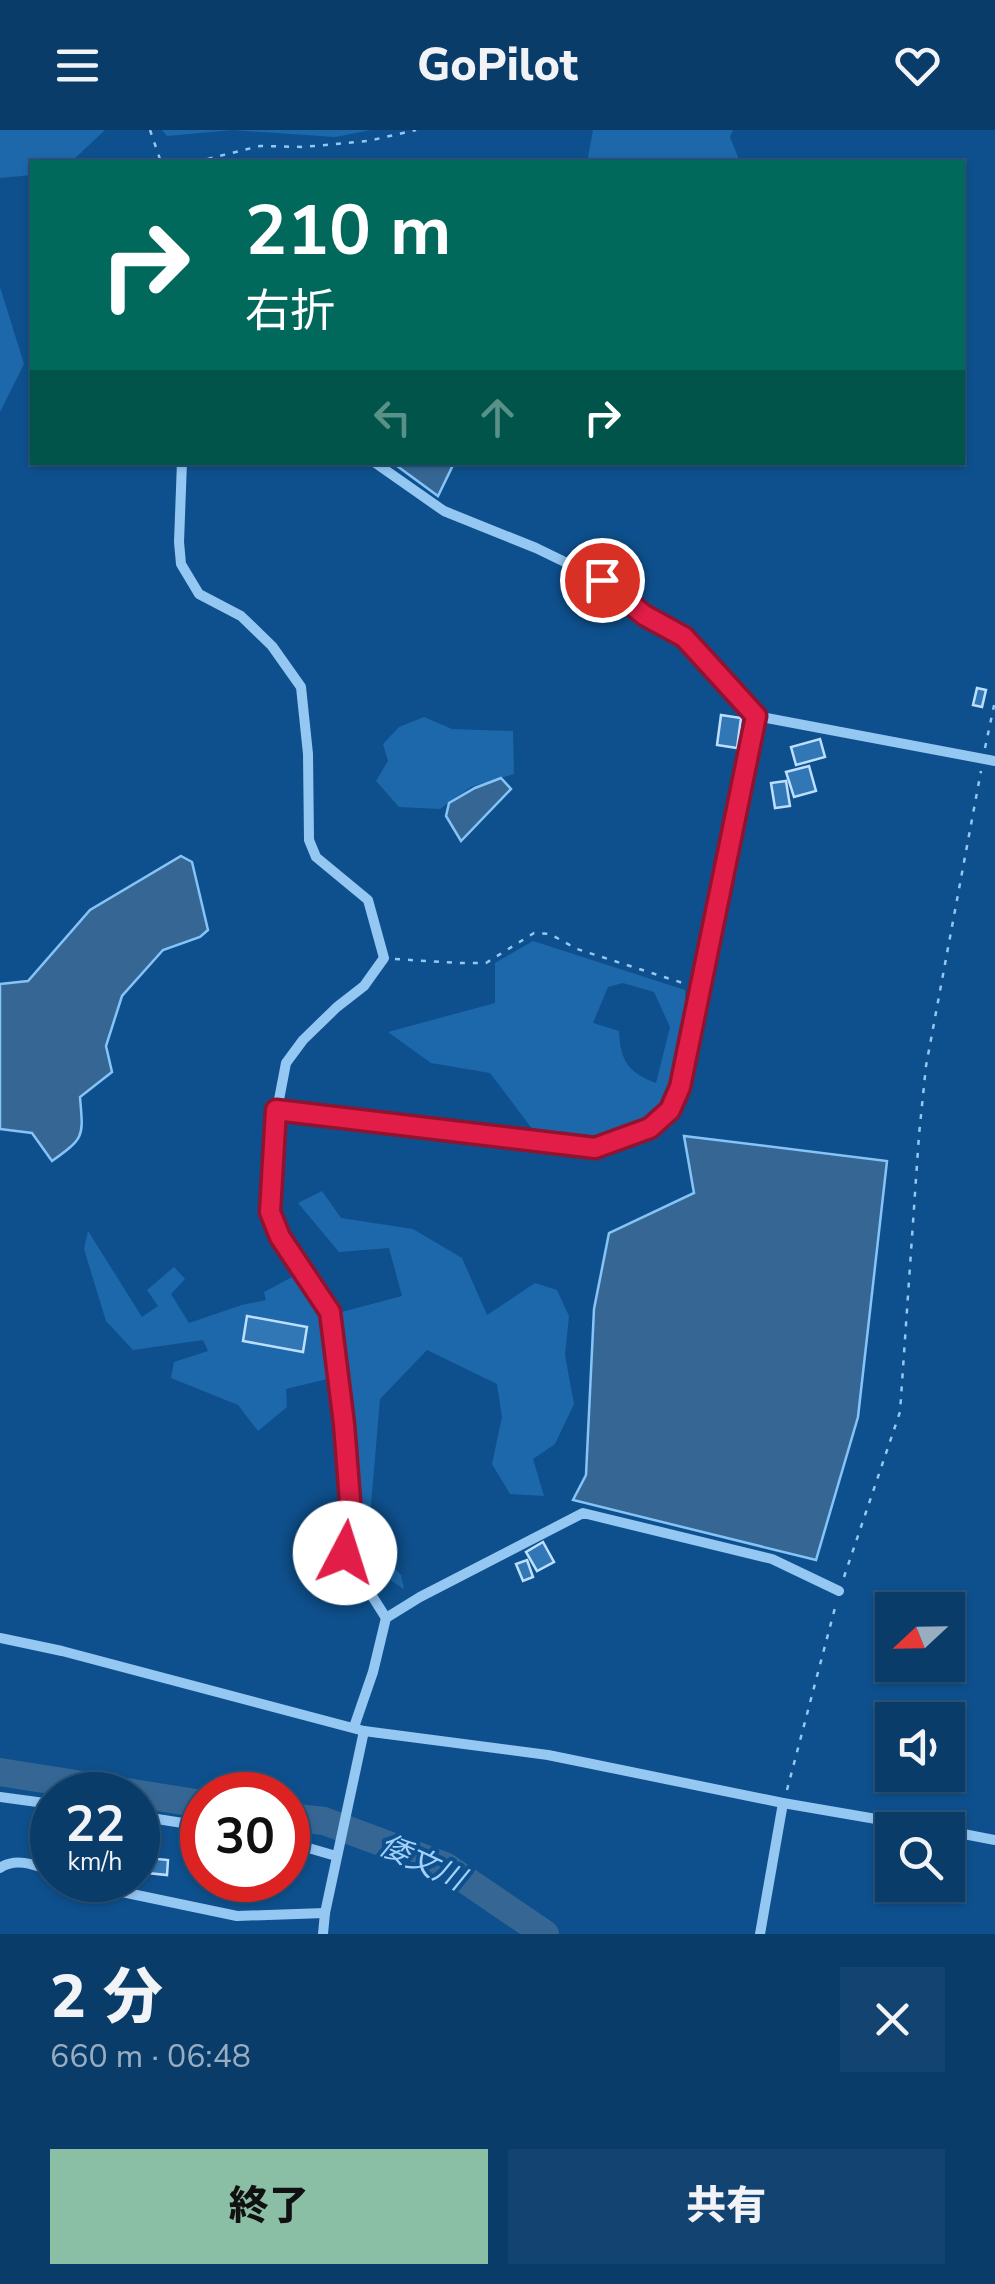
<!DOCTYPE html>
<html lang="ja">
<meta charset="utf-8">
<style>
body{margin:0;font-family:"Nunito Sans","Noto Sans JP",sans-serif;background:#134370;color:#f1f3f6;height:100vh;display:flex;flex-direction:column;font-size:38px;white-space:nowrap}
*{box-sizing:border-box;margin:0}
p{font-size:32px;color:#99adc1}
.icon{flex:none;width:55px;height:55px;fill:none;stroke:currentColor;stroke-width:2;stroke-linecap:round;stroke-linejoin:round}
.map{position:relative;height:1804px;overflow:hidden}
.side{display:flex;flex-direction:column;background:#0a3c6a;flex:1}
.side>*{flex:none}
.banner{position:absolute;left:30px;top:30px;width:935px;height:305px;border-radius:0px;box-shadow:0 2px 8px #0004,0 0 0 2px #2a567e;background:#00695c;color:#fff;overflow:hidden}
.needle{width:65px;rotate:248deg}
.fabs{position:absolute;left:875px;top:1462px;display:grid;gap:20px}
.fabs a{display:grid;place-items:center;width:90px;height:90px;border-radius:0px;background:#0a3c6a;box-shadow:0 2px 8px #0004,0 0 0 2px #2a567e;font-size:50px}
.speed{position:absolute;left:30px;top:1642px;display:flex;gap:20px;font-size:50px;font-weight:700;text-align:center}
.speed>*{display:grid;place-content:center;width:130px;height:130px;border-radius:50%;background:#0a3c6a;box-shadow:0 2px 8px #0004,0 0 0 2px #2a567e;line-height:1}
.speed small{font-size:25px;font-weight:400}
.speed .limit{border:15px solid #d22;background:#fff;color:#111}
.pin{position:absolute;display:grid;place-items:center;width:85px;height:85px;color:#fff;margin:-42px;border:5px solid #fff;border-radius:50%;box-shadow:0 2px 10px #0007}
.me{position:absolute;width:110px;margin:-55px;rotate:5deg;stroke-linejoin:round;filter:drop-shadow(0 0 8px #0008)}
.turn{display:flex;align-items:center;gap:35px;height:210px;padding:0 50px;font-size:45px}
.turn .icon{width:130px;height:130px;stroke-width:2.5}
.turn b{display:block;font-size:70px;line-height:85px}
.lanes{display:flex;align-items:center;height:95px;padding:0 50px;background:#0003;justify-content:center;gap:50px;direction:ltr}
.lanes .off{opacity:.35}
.round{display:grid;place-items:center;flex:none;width:105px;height:105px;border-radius:0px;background:#134370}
.summary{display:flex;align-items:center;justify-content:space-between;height:170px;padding:0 50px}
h1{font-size:60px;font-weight:800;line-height:75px}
.primary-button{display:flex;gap:20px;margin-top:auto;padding:20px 50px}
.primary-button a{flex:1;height:115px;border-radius:0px;background:#8abfa5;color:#111;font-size:40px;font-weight:800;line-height:115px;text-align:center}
.primary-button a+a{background:#134370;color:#f1f3f6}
header{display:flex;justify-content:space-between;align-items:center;height:130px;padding:0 50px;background:#0a3c6a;font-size:45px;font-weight:800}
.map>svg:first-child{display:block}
</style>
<header><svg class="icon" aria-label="menu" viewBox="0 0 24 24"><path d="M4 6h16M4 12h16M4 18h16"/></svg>GoPilot<svg class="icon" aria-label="heart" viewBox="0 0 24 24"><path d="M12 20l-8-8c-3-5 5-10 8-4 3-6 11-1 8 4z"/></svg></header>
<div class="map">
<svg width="995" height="1804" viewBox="0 0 995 1804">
<rect width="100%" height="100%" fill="#0e508d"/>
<g fill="#1d68ab" fill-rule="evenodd">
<path d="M0 0H105L71 32H32V45L0 48Z"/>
<path d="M162 0H371L335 7 232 0 167 6Z"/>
<path d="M593 0H733L730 7 740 32H590L588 27Z"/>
<path d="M0 157 24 234 0 282Z"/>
<path d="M424 587 452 599 513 601 514 644 471 657 440 679 399 677 376 651 388 631 383 614 399 597Z"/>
<path d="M533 811 685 860 686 877 666 967 648 985 602 1007 533 1000 490 943 431 933 388 902 495 873V833ZM623 853 654 862 670 897 656 953C629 943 620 931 619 901L593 893 608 857Z"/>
<path d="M322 1061 341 1088 413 1099 462 1128 487 1185 535 1153 557 1160 569 1186 565 1225 574 1274 555 1314 533 1329 544 1366 510 1364 492 1334 502 1287 497 1254 427 1220 380 1269 368 1410 401 1445 404 1459 351 1425 344 1245 286 1259 287 1277 258 1301 238 1275 171 1248 174 1232 208 1221 203 1210 133 1220 106 1191 84 1119 88 1101 142 1187 158 1176 147 1160 174 1137 185 1149 171 1164 189 1193 242 1175 266 1170 264 1162 296 1145 338 1183 402 1166 389 1118 339 1122 298 1073Z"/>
</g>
<g fill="#366794" stroke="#86c4f7" stroke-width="2.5">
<path d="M393 333H454L438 366Z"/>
<path d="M501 648 511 659 461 711 446 686 449 673 475 658Z"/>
<path d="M181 726 192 732 208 800 200 807 163 820 122 866 106 916 112 942 80 967C83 1006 86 1007 52 1031L32 1003 0 999V854L28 851 90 780Z"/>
<path d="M684 1006 887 1031 858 1287 816 1430 573 1370 586 1345 594 1179 609 1103 694 1063Z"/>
</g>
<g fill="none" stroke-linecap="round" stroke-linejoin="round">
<g stroke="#366794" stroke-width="28">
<path d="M0 1642 202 1674"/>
<path d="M288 1687 324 1691 445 1736 545 1804"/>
</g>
</g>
<g fill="#3277b5" stroke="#bddffe" stroke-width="2.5">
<path d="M977 558 986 560 982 577 973 575Z"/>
<path d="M721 585 741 588 737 618 717 615Z"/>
<path d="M820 609 825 627 796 635 791 617Z"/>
<path d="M809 636 816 661 794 667 786 642Z"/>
<path d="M786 651 790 676 775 678 771 653Z"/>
<path d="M247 1186 307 1197 303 1222 243 1211Z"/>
<path d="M543 1412 554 1432 537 1441 526 1422Z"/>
<path d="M527 1430 533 1447 523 1451 516 1434Z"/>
<path d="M138 1727 168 1730 167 1745 138 1742Z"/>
</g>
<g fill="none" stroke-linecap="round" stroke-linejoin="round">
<g stroke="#95c7f3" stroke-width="2.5" stroke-dasharray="5 8" stroke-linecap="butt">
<path d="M150 0 161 32"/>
<path d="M195 32 260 16 303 17 368 11 416 0"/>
<path d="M985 618 995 571"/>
<path d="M395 829 458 833H486L534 803 550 804 577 819 689 855"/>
<path d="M844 1447 900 1282 919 1005 926 936 981 641"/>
<path d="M787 1660 836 1474"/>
</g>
<g stroke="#95c7f3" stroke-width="10">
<path d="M182 332 179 412 181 434 199 464 241 486 272 516 301 557 308 624 309 710 316 727 368 770 384 828 364 856 337 877 303 910 286 933 277 980 270 1067V1082L280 1107 330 1182 344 1294 349 1371 345 1423 386 1488"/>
<path d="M374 332 444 381 536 418 602 450 644 485 685 507 756 586 995 631"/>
<path d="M277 980 595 1019 650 997 671 980 680 957 756 586"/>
<path d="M0 1508 62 1521 364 1601 548 1625 783 1673 940 1700"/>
<path d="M354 1597 373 1542 386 1488 420 1467 583 1383 772 1429 839 1461"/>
<path d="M0 1667 52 1674"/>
<path d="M138 1686 202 1696"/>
<path d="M948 1701 995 1710"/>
<path d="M288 1712 336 1726"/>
<path d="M0 1738C16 1727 35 1735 52 1741"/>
<path d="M80 1750 103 1758 237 1786 325 1783"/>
<path d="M323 1804 325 1783 364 1601"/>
<path d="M760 1804 783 1673"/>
</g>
</g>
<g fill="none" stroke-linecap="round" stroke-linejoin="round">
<defs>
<path id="route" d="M345 1423 350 1371 344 1294 330 1182 280 1107 270 1082 276 980 595 1018 650 998 670 980 680 957 756 586 684 507 644 485 602 450"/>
</defs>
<use href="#route" stroke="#92132f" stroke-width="25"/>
<use href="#route" stroke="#e11d48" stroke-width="18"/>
</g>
<g text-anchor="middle" stroke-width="8" stroke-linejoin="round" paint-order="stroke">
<g font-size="30" font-style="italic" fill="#a1d1fb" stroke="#0e508d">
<text transform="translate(422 1732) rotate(25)" y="10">倭文川</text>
</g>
</g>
</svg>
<div class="fabs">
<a><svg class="needle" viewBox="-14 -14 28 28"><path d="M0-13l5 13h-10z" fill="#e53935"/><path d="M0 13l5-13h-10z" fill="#99adc1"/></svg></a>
<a><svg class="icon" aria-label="sound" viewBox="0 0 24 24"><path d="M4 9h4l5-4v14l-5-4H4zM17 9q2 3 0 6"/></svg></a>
<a><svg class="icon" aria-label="search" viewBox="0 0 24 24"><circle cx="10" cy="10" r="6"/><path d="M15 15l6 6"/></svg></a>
</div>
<div class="speed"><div>22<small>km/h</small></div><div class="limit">30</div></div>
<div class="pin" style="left:602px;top:450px;background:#d93025"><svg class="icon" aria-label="arrive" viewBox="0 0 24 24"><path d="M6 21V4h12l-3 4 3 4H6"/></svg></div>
<svg class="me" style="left:345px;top:1423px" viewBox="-20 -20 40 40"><circle r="19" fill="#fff"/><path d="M0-13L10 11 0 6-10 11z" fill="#e11d48"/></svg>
<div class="banner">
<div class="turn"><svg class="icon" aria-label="right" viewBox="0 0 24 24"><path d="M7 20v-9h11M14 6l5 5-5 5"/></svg><div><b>210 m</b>右折</div></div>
<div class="lanes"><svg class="icon off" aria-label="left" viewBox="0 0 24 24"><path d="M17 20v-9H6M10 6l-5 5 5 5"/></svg><svg class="icon off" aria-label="ahead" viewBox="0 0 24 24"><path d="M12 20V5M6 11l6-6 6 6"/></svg><svg class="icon" aria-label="right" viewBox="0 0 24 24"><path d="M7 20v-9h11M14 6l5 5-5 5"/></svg></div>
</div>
</div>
<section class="side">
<div class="summary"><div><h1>2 分</h1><p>660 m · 06:48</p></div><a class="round"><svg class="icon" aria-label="close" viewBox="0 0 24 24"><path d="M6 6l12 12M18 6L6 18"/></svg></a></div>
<div class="primary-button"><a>終了</a><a>共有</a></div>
</section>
